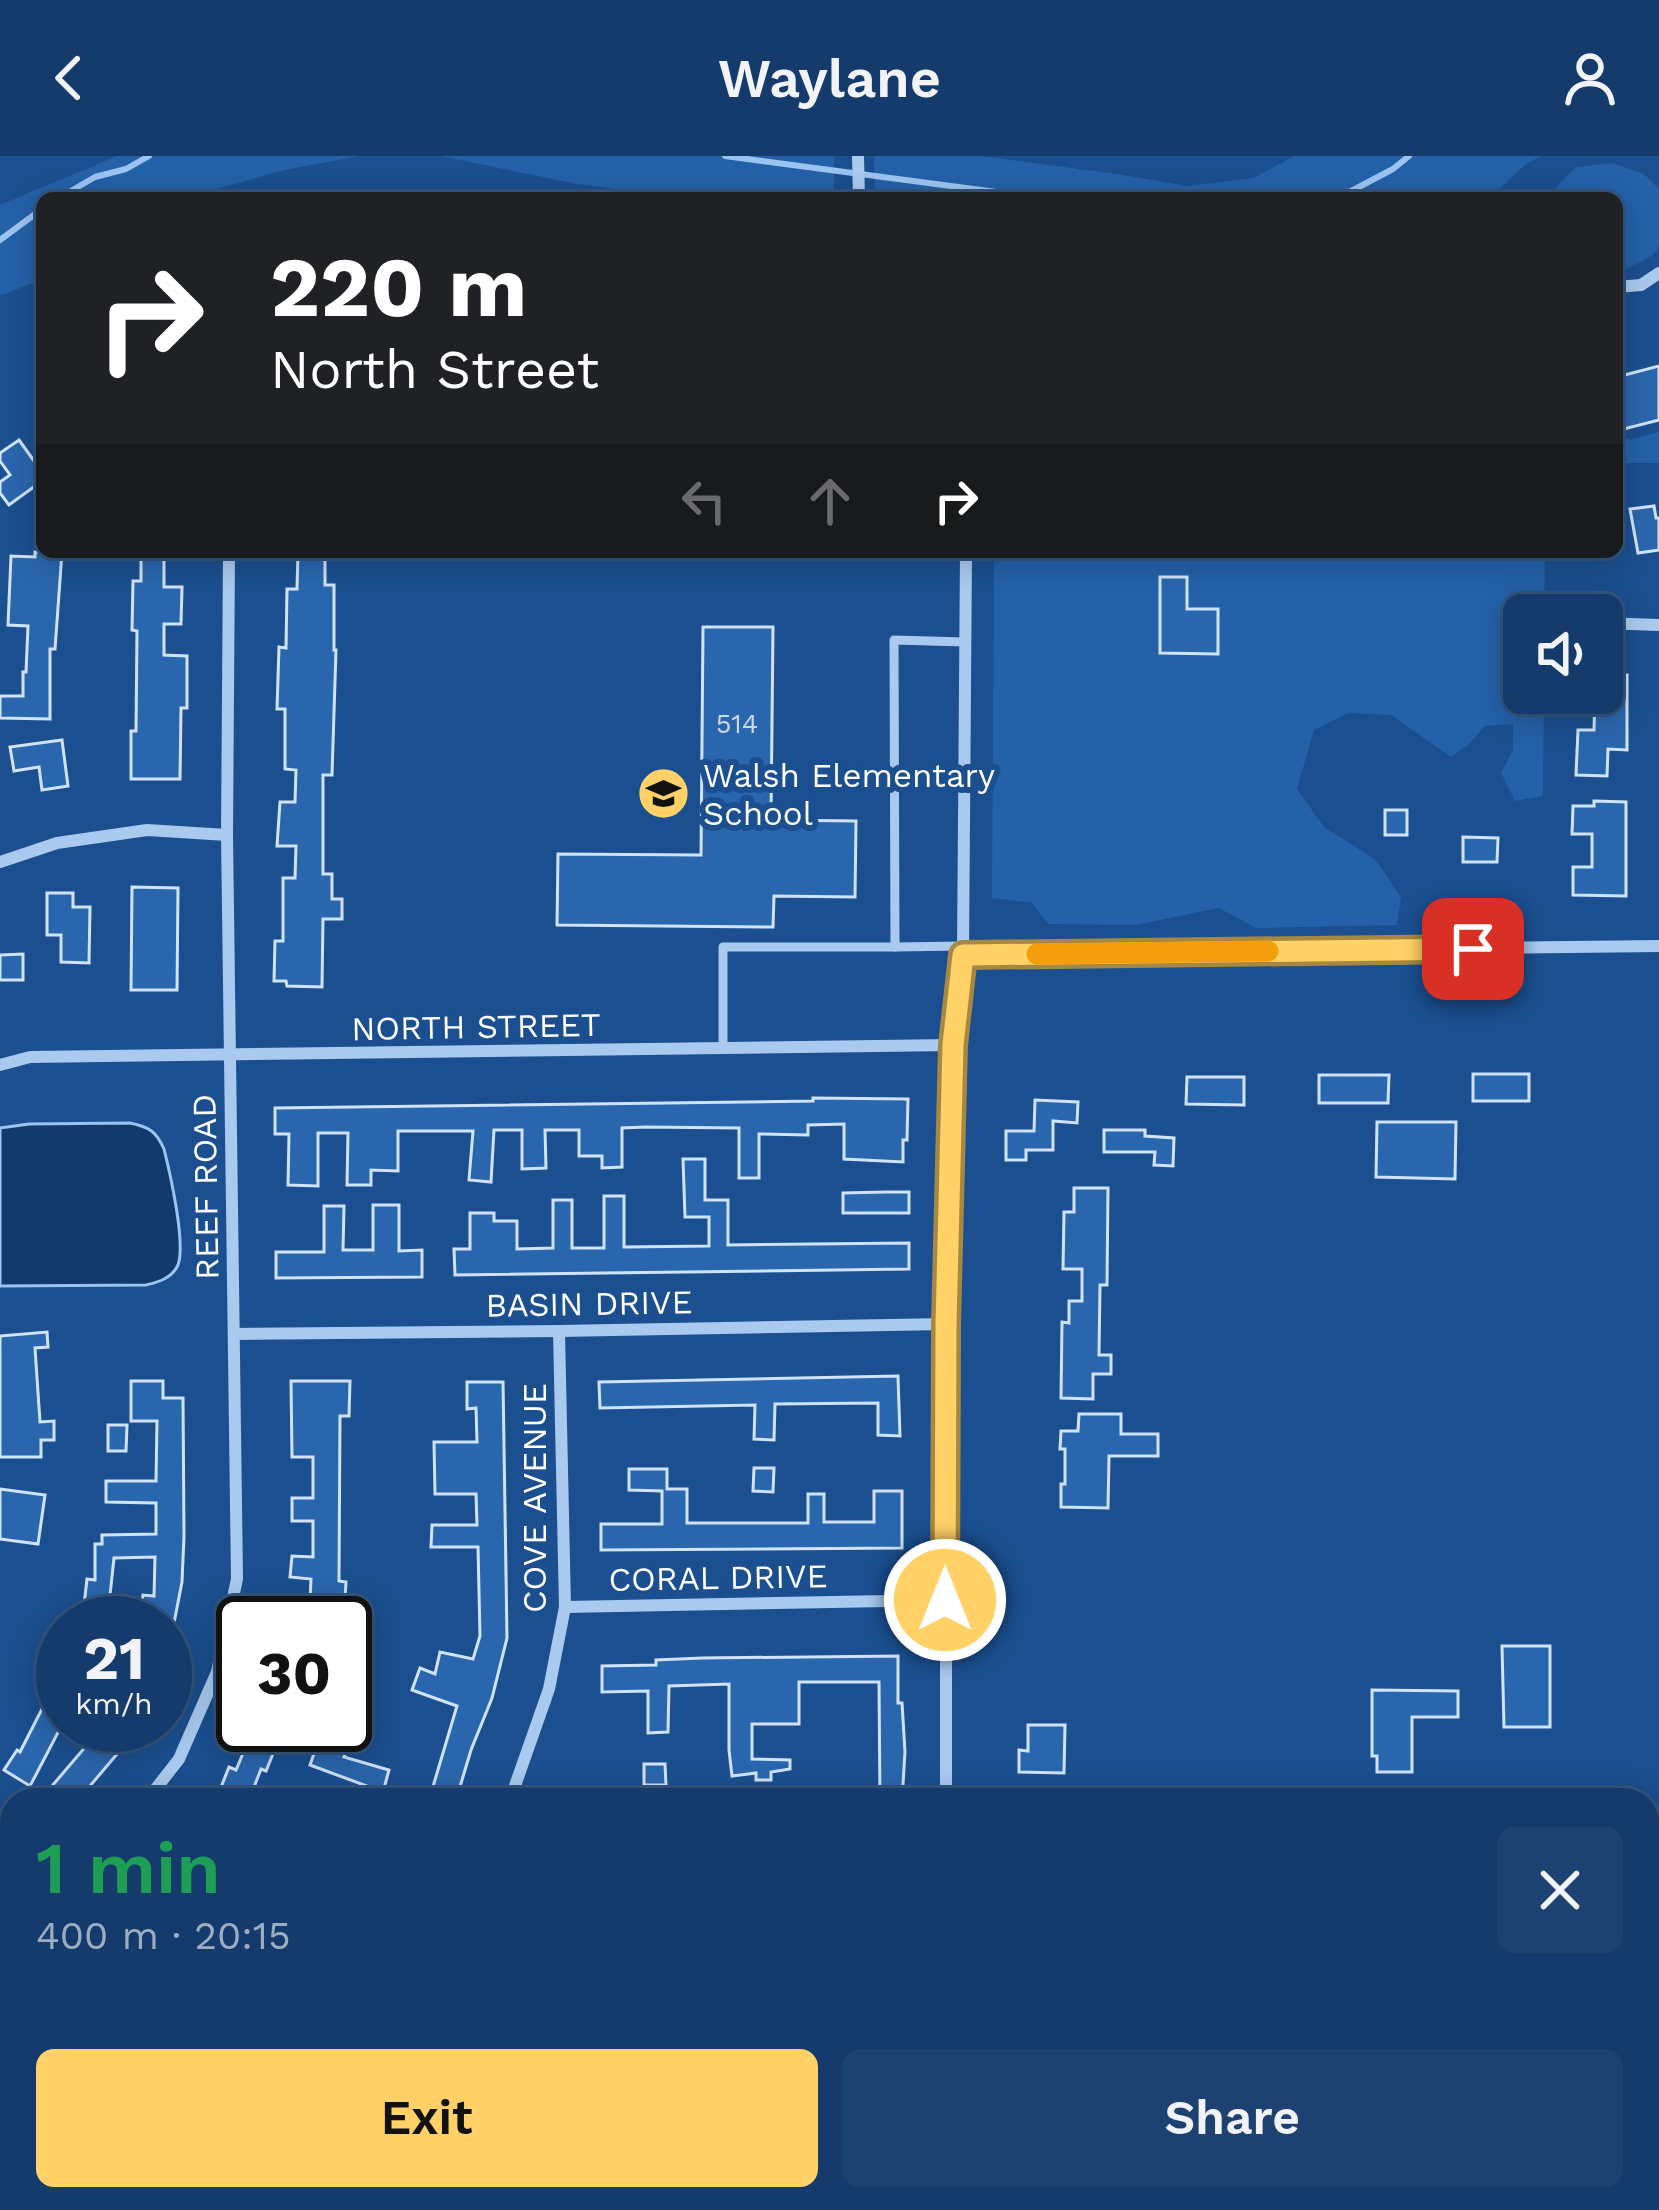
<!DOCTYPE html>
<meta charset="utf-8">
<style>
body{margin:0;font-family:"Work Sans",sans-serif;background:#1d4271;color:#f1f3f6;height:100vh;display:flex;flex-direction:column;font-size:45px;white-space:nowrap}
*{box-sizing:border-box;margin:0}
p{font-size:39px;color:#9dadc1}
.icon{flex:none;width:66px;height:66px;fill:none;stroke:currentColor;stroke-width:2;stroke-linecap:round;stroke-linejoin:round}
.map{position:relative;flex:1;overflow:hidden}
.details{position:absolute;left:0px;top:1632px;width:1659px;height:423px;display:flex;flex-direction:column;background:#143b6b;border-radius:36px 36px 0 0;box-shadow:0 6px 30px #0003,0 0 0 3px #33557e}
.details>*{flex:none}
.guide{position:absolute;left:36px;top:36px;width:1587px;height:366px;border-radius:18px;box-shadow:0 6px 30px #0003,0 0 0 3px #33557e;background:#202124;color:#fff;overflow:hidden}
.tools{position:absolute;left:1503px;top:438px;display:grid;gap:24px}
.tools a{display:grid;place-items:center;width:120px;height:120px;border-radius:18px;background:#143b6b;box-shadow:0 6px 30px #0003,0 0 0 3px #33557e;font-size:60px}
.speed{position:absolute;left:36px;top:1440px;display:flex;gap:24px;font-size:60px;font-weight:700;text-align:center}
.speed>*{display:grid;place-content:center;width:156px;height:156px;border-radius:50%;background:#143b6b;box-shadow:0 6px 30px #0003,0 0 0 3px #33557e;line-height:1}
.speed small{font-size:30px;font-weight:400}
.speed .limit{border:6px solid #111;border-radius:18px;background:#fff;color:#111}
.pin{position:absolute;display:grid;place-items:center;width:102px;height:102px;color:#fff;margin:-51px;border-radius:24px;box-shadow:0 6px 18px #0006}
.me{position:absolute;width:132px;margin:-66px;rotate:0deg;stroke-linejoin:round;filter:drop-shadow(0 0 9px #0008)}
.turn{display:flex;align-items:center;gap:42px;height:252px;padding:0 36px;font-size:54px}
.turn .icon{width:156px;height:156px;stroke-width:2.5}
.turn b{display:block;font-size:84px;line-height:102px}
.lanes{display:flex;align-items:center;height:114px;padding:0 36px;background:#0003;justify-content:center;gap:60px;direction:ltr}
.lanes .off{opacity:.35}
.round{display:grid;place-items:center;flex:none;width:126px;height:126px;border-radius:18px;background:#1d4271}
.headline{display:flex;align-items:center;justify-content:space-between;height:204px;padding:0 36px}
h1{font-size:72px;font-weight:600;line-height:90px;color:#1e9e55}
.button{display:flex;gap:24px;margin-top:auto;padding:24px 36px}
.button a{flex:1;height:138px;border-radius:18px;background:#ffd166;color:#111;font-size:48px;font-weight:600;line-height:138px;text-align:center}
.button a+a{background:#1d4271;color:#f1f3f6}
header{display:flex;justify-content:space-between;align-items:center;height:156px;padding:0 36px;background:#143b6b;font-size:54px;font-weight:600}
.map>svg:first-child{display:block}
</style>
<header><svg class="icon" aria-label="back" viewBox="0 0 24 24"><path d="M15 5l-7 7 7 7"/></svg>Waylane<svg class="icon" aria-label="person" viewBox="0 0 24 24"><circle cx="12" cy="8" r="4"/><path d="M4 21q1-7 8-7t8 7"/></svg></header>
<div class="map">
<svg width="1659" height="2054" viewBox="0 0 1659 2054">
<rect width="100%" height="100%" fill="#1b4f8f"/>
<g fill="#2461a8">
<path d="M360 0 285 14 183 42H42V123L0 140V49L117 0Z"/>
<path d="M440 0H834V42H683L577 28Z"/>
<path d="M874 0H980L1118 18 1187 30 1254 22 1294 0H1541L1526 8 1489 42H875Z"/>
<path d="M1612 7 1644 18 1659 33V91L1653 99 1617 118V42H1546L1576 11Z"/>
<path d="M1617 276 1630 284 1659 276V307H1617Z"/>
<path d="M994 396H1545L1544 459H1524V537H1544L1543 640 1515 645 1501 617 1513 594V568L1485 570 1469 588 1451 601 1391 559 1348 557 1314 574 1297 633 1324 671 1376 704 1401 741 1397 769 1256 772 1219 752 1136 769 1048 768 1032 747 992 742Z"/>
</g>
<path fill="#123a6d" stroke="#9cc4f0" stroke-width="3" d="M130 967C149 971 156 975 164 993 170 1017 186 1087 178 1109 172 1122 159 1126 146 1129L0 1130V972L29 968Z"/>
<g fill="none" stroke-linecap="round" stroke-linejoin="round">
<g stroke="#9cc4f0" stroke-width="6">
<path d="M725 0 1004 37 1083 42"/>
<path d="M59 42 95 21 126 13 149 0"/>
<path d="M1116 42H1148"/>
<path d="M1338 42 1393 13 1409 0"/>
<path d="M0 84 42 53"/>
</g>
</g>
<g fill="#2a66ad" stroke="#cfe3fa" stroke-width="3">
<path d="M1659 210V264L1624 273 1617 245V221Z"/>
<path d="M19 284 42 316V325L9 349 0 337V326L10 319 0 305V297Z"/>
<path d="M1654 350 1656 362H1659V394L1638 397 1630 353Z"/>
<path d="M35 396H62L55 493H50V563L0 562V540H23V516H26L28 470 8 469 11 400 35 401Z"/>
<path d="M141 396H164V431H182L181 468H164V499L187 500V552H181L180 623H131V575H136L137 475 132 474 133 425H141Z"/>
<path d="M298 396H325V429H334V494H336L332 619H323V718H332V743H342V763H323L322 831 287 830 286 825H274L275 785H283V722H295L296 690H277L280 646H295L296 614 285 613V553H277L279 491 286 492 287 433H297Z"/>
<path d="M1160 421H1187V453H1218V498L1160 497Z"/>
<path d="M703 471H773L771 664 856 665 855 741 774 740 773 771 557 769 558 698 701 699Z"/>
<path d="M1602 518 1627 519V594L1608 593 1607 620 1576 619 1578 574H1594L1595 537H1602Z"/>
<path d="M62 584 68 630 42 634 39 611 14 615 10 591Z"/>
<path d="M1594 645 1626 646V740L1573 739V711H1592V678H1572L1573 650H1594Z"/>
<rect x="1385" y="654" width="22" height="25"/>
<path d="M1463 681 1498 682 1497 706H1463Z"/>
<path d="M132 731 178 732 177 834H131Z"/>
<path d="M47 737H73V751H90L89 807 61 806V779H47Z"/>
<path d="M23 798V824H0V799Z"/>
<rect x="1473" y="918" width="56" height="27"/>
<path d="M1319 919H1389L1388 947H1319Z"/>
<path d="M1187 921H1244V949L1186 948Z"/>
<path d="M813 942 908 943 907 984H903V1006L844 1003V968L808 969V979L759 978V1022H739V972L646 971 622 972V1011L602 1012V1000H579V974H545L546 1012 522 1013V974H494L491 1026 469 1024 473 975H398V1015L371 1014V1029H347L348 977H318V1030L288 1029 289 978H275V952L813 945Z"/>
<path d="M1035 944 1078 946 1077 967 1053 965V994H1026V1004H1006V975H1034Z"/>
<path d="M1377 966H1456L1455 1023 1376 1021Z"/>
<path d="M1104 974H1145V980L1174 982 1173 1010 1154 1009 1155 996H1104Z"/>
<path d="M683 1003H705V1044H728V1089L909 1087V1113L455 1119 454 1093H470V1057H494V1065H517V1093L553 1092V1044H572V1092H604V1040H624V1091L709 1090V1061H685Z"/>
<path d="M1074 1032H1108L1107 1129H1100L1099 1199H1111V1218H1093V1243L1061 1242 1062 1166 1069 1167V1145H1082V1113H1063L1064 1056H1074Z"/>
<path d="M886 1036H909V1057H843V1037Z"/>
<path d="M373 1049H399V1095L422 1094V1121L276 1122V1096H324V1050H344L343 1094H373Z"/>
<path d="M47 1176 48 1191 35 1192 40 1266 54 1265V1284H41V1301H0V1180Z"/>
<path d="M898 1220 900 1280 878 1279V1247L775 1248 774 1284 754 1283 755 1249 600 1252 599 1226Z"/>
<path d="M131 1225H163V1242H183L184 1380 182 1426 174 1467H139L143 1439 154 1440 155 1401 114 1402 107 1467H82L87 1423 95 1424V1388H102V1379L156 1378V1347L106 1346V1325H156L157 1265H131Z"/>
<path d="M291 1225H350L349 1260H340L339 1425 346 1426 345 1443 329 1442 325 1467H309L311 1423 290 1421 292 1400 313 1401V1365H292V1342H313V1301H292Z"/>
<path d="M467 1226H503L507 1482 492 1542 471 1594 456 1644H429L457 1550 412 1534 420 1512 435 1518 440 1496 473 1503 480 1480 478 1391H431L432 1369H477L476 1338H435L434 1286H477L476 1252 467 1253Z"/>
<path d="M1079 1258H1121V1278H1158V1300H1109L1108 1352 1061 1351V1328H1065V1293H1060L1061 1275H1078Z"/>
<path d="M108 1269H127L126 1295H108Z"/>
<path d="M754 1312H774L773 1336 753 1335Z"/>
<path d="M629 1313H667V1333H687V1367H808V1338H824V1366H874V1335H902V1392L601 1394V1368H662V1335L629 1334Z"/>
<path d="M0 1333 45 1339 38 1388 0 1383Z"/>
<path d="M1502 1490H1550V1571H1504Z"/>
<path d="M898 1500V1547H902L905 1596 902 1644H880L879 1526H799V1568H752V1603L790 1604V1613L771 1616V1624H756V1617L732 1620 729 1594V1528L669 1530 668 1576 648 1577V1535L602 1536V1510L656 1509V1504L702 1502Z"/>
<path d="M1372 1534 1458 1535V1561H1412V1616H1377V1600H1372Z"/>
<path d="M44 1549 63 1559V1567L30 1630 4 1614 17 1594 20 1596Z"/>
<path d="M100 1569H133L118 1597 78 1644H40L93 1582Z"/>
<path d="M255 1569 281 1578 266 1615 261 1613 249 1644H216L229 1611 236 1614Z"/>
<path d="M1028 1569H1065L1064 1617 1019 1616V1594L1028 1595Z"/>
<path d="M318 1586 346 1595 344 1601 389 1614 383 1636 310 1609Z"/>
<path d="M644 1608H665L666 1629H644Z"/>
</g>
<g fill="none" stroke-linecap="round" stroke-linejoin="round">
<g stroke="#a9c9ee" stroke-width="9">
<path d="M963 790 895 791 894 484 965 486"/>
<path d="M723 892V791H895"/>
<path d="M1202 2054V2043"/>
<path d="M1559 2054 1564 2043"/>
</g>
<g stroke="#a9c9ee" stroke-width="12">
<path d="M858 0 859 42"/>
<path d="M1617 131 1641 129 1659 117"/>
<path d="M1602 467 1659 469"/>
<path d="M0 706 57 687 147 674 227 679"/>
<path d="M963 798 1659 790"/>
<path d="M0 909 30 901 953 889"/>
<path d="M234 1178 559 1175 946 1168"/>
<path d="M565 1451 945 1444"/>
<path d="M147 1644 179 1603 217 1516 237 1423 227 679 229 396"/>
<path d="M510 1644 549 1533 565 1451 559 1175"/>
<path d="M946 1644V1168L953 889 963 798 966 396"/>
<path d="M0 1849 12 1819"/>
<path d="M0 1916 12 1915"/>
<path d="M1647 2021H1659"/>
<path d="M665 2054V2043"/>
<path d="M952 2054V2043"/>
</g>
</g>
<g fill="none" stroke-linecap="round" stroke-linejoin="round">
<defs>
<path id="route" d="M945 1444 946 1168 953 889 963 799 1473 793"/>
</defs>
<use href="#route" stroke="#a68842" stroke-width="30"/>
<use href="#route" stroke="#ffd166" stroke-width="21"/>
<path stroke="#f59e0b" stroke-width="21" d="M1037 798 1268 795"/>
</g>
<defs>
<symbol id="school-disc" viewBox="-11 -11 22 22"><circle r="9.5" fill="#ffd166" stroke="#1b4f8f"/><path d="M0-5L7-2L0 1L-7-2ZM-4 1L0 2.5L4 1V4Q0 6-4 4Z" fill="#111"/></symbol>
</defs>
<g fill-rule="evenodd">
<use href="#school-disc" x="634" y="608" width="59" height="59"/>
</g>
<g text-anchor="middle" stroke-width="12" stroke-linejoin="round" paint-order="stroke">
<g font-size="27" fill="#cad9ea">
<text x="737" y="577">514</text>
</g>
<g font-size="33" fill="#fff" stroke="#1b4f8f" text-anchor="start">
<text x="703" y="631">Walsh Elementary<tspan x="703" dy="38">School</tspan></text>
</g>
<g font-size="33" fill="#fff" stroke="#1b4f8f">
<text transform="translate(476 870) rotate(-1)" y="12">NORTH STREET</text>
<text transform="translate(205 1031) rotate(-91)" y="12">REEF ROAD</text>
<text transform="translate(589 1147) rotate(-1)" y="12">BASIN DRIVE</text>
<text transform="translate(534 1342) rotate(-90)" y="12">COVE AVENUE</text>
<text transform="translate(718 1421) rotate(-1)" y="12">CORAL DRIVE</text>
</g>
</g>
</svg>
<div class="tools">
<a><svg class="icon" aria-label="sound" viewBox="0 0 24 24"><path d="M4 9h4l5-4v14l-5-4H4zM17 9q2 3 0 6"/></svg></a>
</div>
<div class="speed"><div>21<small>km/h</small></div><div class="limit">30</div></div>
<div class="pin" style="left:1473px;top:793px;background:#d93025"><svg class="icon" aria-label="arrive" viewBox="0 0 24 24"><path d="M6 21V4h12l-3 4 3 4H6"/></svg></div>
<svg class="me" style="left:945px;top:1444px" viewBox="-20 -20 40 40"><circle r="17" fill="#ffd166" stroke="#fff" stroke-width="3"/><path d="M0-11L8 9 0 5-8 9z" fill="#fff"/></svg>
<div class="guide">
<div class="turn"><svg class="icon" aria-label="right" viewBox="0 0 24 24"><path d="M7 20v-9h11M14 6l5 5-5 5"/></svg><div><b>220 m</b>North Street</div></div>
<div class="lanes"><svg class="icon off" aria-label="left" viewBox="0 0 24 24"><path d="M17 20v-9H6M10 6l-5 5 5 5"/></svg><svg class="icon off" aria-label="ahead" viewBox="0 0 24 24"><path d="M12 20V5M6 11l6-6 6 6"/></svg><svg class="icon" aria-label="right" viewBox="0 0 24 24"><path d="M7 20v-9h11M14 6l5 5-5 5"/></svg></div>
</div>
<section class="details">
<div class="headline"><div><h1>1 min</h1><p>400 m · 20:15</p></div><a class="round"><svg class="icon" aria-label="close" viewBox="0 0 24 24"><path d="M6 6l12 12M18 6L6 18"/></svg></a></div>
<div class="button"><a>Exit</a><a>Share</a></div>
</section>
</div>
